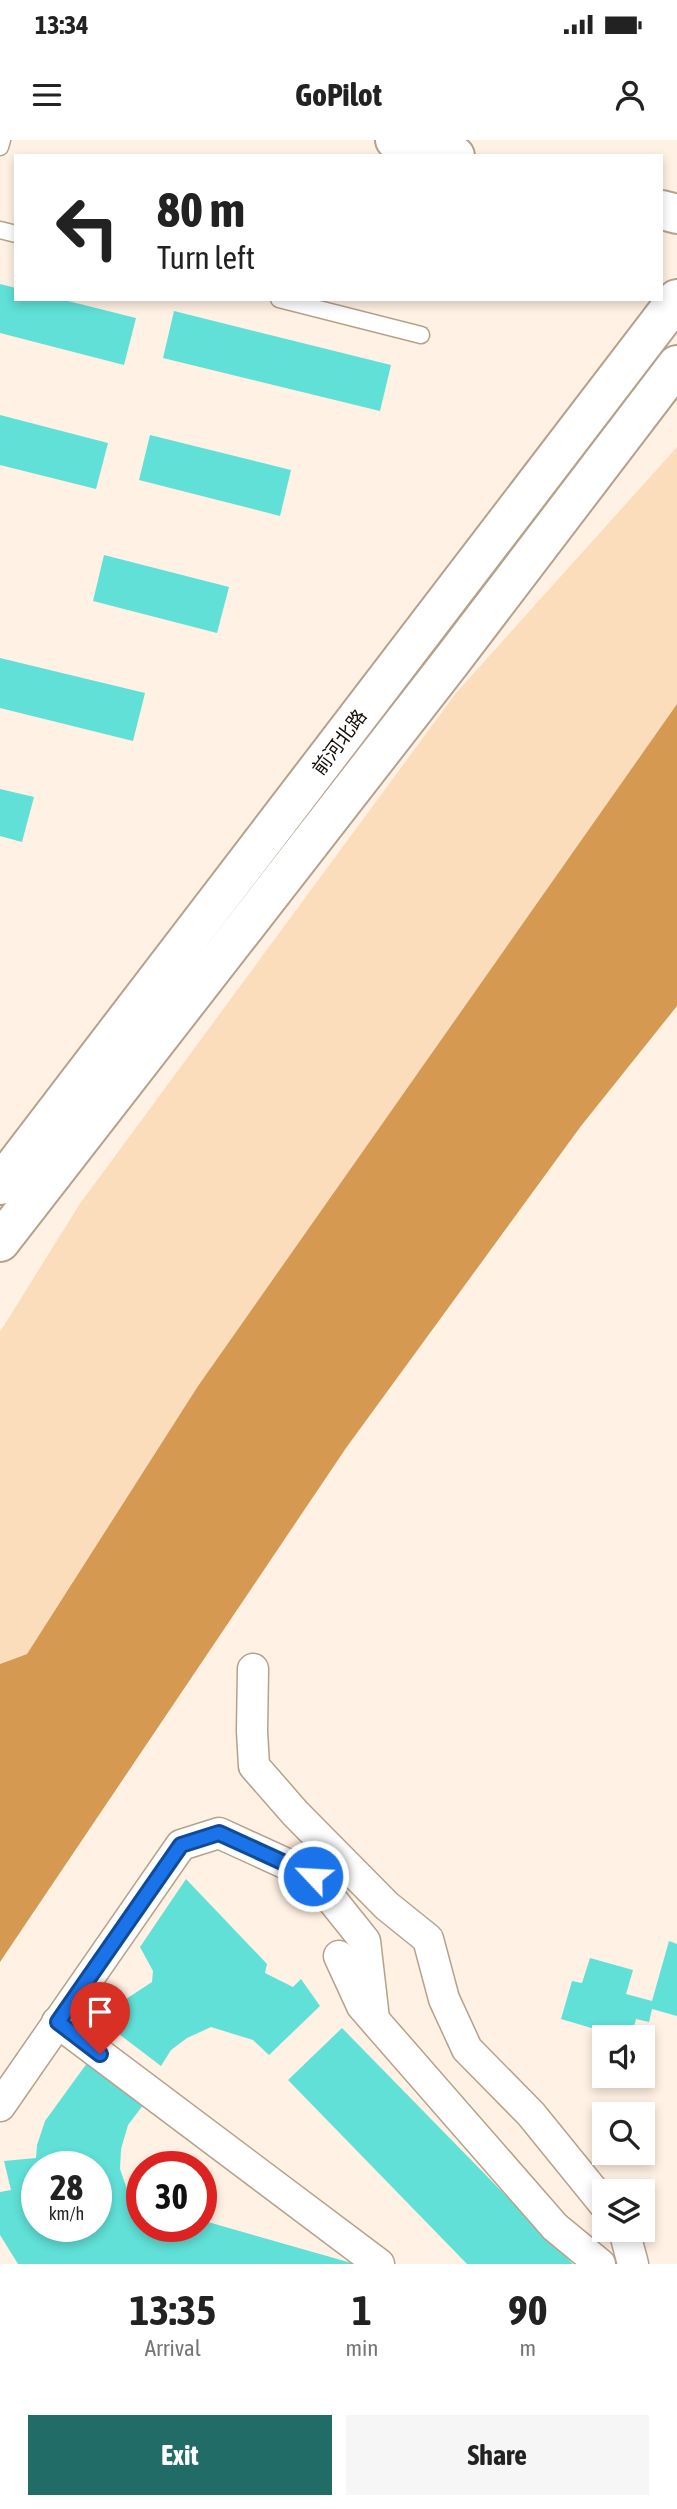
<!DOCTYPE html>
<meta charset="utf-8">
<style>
body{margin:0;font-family:"Asap Condensed","Noto Sans SC",sans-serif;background:#f6f6f6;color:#222;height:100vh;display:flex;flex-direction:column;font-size:26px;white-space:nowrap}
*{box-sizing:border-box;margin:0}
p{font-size:23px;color:#767676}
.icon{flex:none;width:38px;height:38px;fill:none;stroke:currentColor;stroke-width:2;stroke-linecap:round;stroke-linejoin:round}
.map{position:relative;height:2124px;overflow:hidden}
.drawer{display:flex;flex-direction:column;background:#fff;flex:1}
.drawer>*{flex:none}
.hud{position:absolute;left:14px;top:14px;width:649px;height:147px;border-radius:0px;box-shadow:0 4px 10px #0003;background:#fff;color:#222;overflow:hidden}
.tools{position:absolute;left:592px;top:1885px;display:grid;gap:14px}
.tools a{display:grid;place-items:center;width:63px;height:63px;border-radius:0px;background:#fff;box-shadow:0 4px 10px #0003;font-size:35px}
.speed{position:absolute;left:21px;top:2011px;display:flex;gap:14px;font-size:35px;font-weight:700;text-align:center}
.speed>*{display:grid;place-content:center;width:91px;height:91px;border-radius:50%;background:#fff;box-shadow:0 4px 10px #0003;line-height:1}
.speed small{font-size:18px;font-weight:400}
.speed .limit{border:10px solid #d22;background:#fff;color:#111}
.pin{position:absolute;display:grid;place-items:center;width:60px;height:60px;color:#fff;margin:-72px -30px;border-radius:50% 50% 50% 0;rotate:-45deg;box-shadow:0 0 7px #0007}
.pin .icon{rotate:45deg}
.me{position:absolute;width:77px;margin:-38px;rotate:295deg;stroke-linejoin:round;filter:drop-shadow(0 0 5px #0008)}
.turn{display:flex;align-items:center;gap:24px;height:147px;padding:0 28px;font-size:32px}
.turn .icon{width:91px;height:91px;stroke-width:2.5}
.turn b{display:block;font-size:49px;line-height:60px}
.eta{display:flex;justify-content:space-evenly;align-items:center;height:119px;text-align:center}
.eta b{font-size:42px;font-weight:700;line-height:49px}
.primary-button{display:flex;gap:14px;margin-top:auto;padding:14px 28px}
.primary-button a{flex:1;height:80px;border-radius:0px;background:#216c67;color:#fff;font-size:28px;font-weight:700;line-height:80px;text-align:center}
.primary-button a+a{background:#f6f6f6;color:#222}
.status{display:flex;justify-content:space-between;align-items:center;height:49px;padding:0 35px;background:#fff;direction:ltr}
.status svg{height:19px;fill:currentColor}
header{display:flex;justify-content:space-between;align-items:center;height:91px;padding:0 28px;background:#fff;font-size:32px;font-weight:700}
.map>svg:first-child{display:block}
</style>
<div class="status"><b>13:34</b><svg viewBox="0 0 49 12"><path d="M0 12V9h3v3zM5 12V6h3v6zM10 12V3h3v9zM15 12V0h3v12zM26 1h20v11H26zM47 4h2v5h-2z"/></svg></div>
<header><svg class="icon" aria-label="menu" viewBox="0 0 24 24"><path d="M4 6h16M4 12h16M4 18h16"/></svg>GoPilot<svg class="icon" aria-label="person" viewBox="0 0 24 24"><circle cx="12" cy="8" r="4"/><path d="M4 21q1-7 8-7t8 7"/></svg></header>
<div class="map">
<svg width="677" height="2124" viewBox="0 0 677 2124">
<rect width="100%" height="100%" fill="#fff1e3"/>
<path fill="#fbddbc" d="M677 307V564L198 1246 27 1514 0 1524V1192L79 1065 456 553Z"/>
<path fill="#d59952" d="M677 564V866L581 986 346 1308 0 1822V1524L27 1514 198 1246Z"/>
<g fill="#60e0d7" fill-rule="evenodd">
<path d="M0 144 16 148V159H60L136 178 124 225 0 193Z"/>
<path d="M174 171 391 225 380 271 163 218Z"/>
<path d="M0 275 108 303 96 349 0 325Z"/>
<path d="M150 295 291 330 280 376 139 340Z"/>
<path d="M104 415 229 447 217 493 93 461Z"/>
<path d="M0 518 145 553 133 601 0 568Z"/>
<path d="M0 649 34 657 22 702 0 696Z"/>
<path d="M186 1739 267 1824 265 1833 293 1847 301 1839 320 1866 269 1915 253 1900 211 1887 187 1898 171 1910 161 1926 107 1885 123 1861 152 1842 153 1831 140 1807Z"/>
<path d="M669 1801 677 1804V1876L652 1869 649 1882 636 1879 631 1897H622L561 1879 572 1841 582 1843 590 1818 633 1830 626 1854 652 1861Z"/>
<path d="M342 1888 573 2124H467L288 1940Z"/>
<path d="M90 1919 147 1960 128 1985 121 2009 120 2029 127 2049 142 2062V2086H201V2080L355 2124H18L0 2095V2052L11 2050 4 2021 36 2018 37 2005 45 1981ZM37 2026H96V2086H37Z"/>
</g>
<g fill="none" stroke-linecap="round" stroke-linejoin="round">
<defs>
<g id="lane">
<path d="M0 7 2 0"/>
<path d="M0 90 16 94"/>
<path d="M279 159 421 195"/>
</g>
<g id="street">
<path d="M253 1529 252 1591 254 1626 295 1673 387 1766 428 1799 444 1859 467 1909 531 1974 604 2064"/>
<path d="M339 1816 362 1866 555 2087 600 2124"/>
<path d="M57 1882 379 2124"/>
<path d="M0 1966 181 1705 219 1693 313 1736 365 1801 374 1879"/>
<path d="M624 2090 633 2124"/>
</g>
<g id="secondary">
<path d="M395 0 455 16"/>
<path d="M662 70 677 74"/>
<path d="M0 1045 677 159"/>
<path d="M0 1102 450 523 677 225"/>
</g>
</defs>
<use href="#lane" stroke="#b6a28c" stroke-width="19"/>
<use href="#street" stroke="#b6a28c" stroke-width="33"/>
<use href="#secondary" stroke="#b6a28c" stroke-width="42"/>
<use href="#lane" stroke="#fff" stroke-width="16"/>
<use href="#street" stroke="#fff" stroke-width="30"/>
<use href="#secondary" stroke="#fff" stroke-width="38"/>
</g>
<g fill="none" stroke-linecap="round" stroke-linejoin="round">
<defs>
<path id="route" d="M100 1914 58 1882 181 1705 219 1693 313 1736"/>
</defs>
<use href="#route" stroke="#114b97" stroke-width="18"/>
<use href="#route" stroke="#1a73e8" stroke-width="12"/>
</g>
<g text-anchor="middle" stroke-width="5" stroke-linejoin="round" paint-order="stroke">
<g font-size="19" fill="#140c05" stroke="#fff">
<text transform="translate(339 602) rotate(-53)" y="7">前河北路</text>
</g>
</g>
</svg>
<div class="tools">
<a><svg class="icon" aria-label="sound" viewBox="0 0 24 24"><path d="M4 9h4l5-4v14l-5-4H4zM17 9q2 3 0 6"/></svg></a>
<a><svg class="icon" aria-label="search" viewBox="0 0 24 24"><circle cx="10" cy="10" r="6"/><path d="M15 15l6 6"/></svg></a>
<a><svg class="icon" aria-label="layers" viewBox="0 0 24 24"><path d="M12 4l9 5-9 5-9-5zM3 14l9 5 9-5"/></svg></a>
</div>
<div class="speed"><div>28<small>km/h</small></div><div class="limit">30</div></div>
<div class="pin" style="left:100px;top:1914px;background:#d93025"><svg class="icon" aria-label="arrive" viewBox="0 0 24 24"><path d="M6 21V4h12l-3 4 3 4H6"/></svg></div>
<svg class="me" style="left:313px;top:1736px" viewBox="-20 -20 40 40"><circle r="17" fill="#1a73e8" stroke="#fff" stroke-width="3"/><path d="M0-11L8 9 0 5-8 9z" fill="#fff"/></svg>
<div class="hud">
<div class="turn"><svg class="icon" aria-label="left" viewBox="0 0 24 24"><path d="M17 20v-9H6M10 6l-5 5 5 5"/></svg><div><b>80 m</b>Turn left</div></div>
</div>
</div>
<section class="drawer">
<div class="eta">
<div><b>13:35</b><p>Arrival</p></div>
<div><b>1</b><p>min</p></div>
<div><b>90</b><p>m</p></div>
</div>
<div class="primary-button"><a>Exit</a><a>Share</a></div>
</section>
